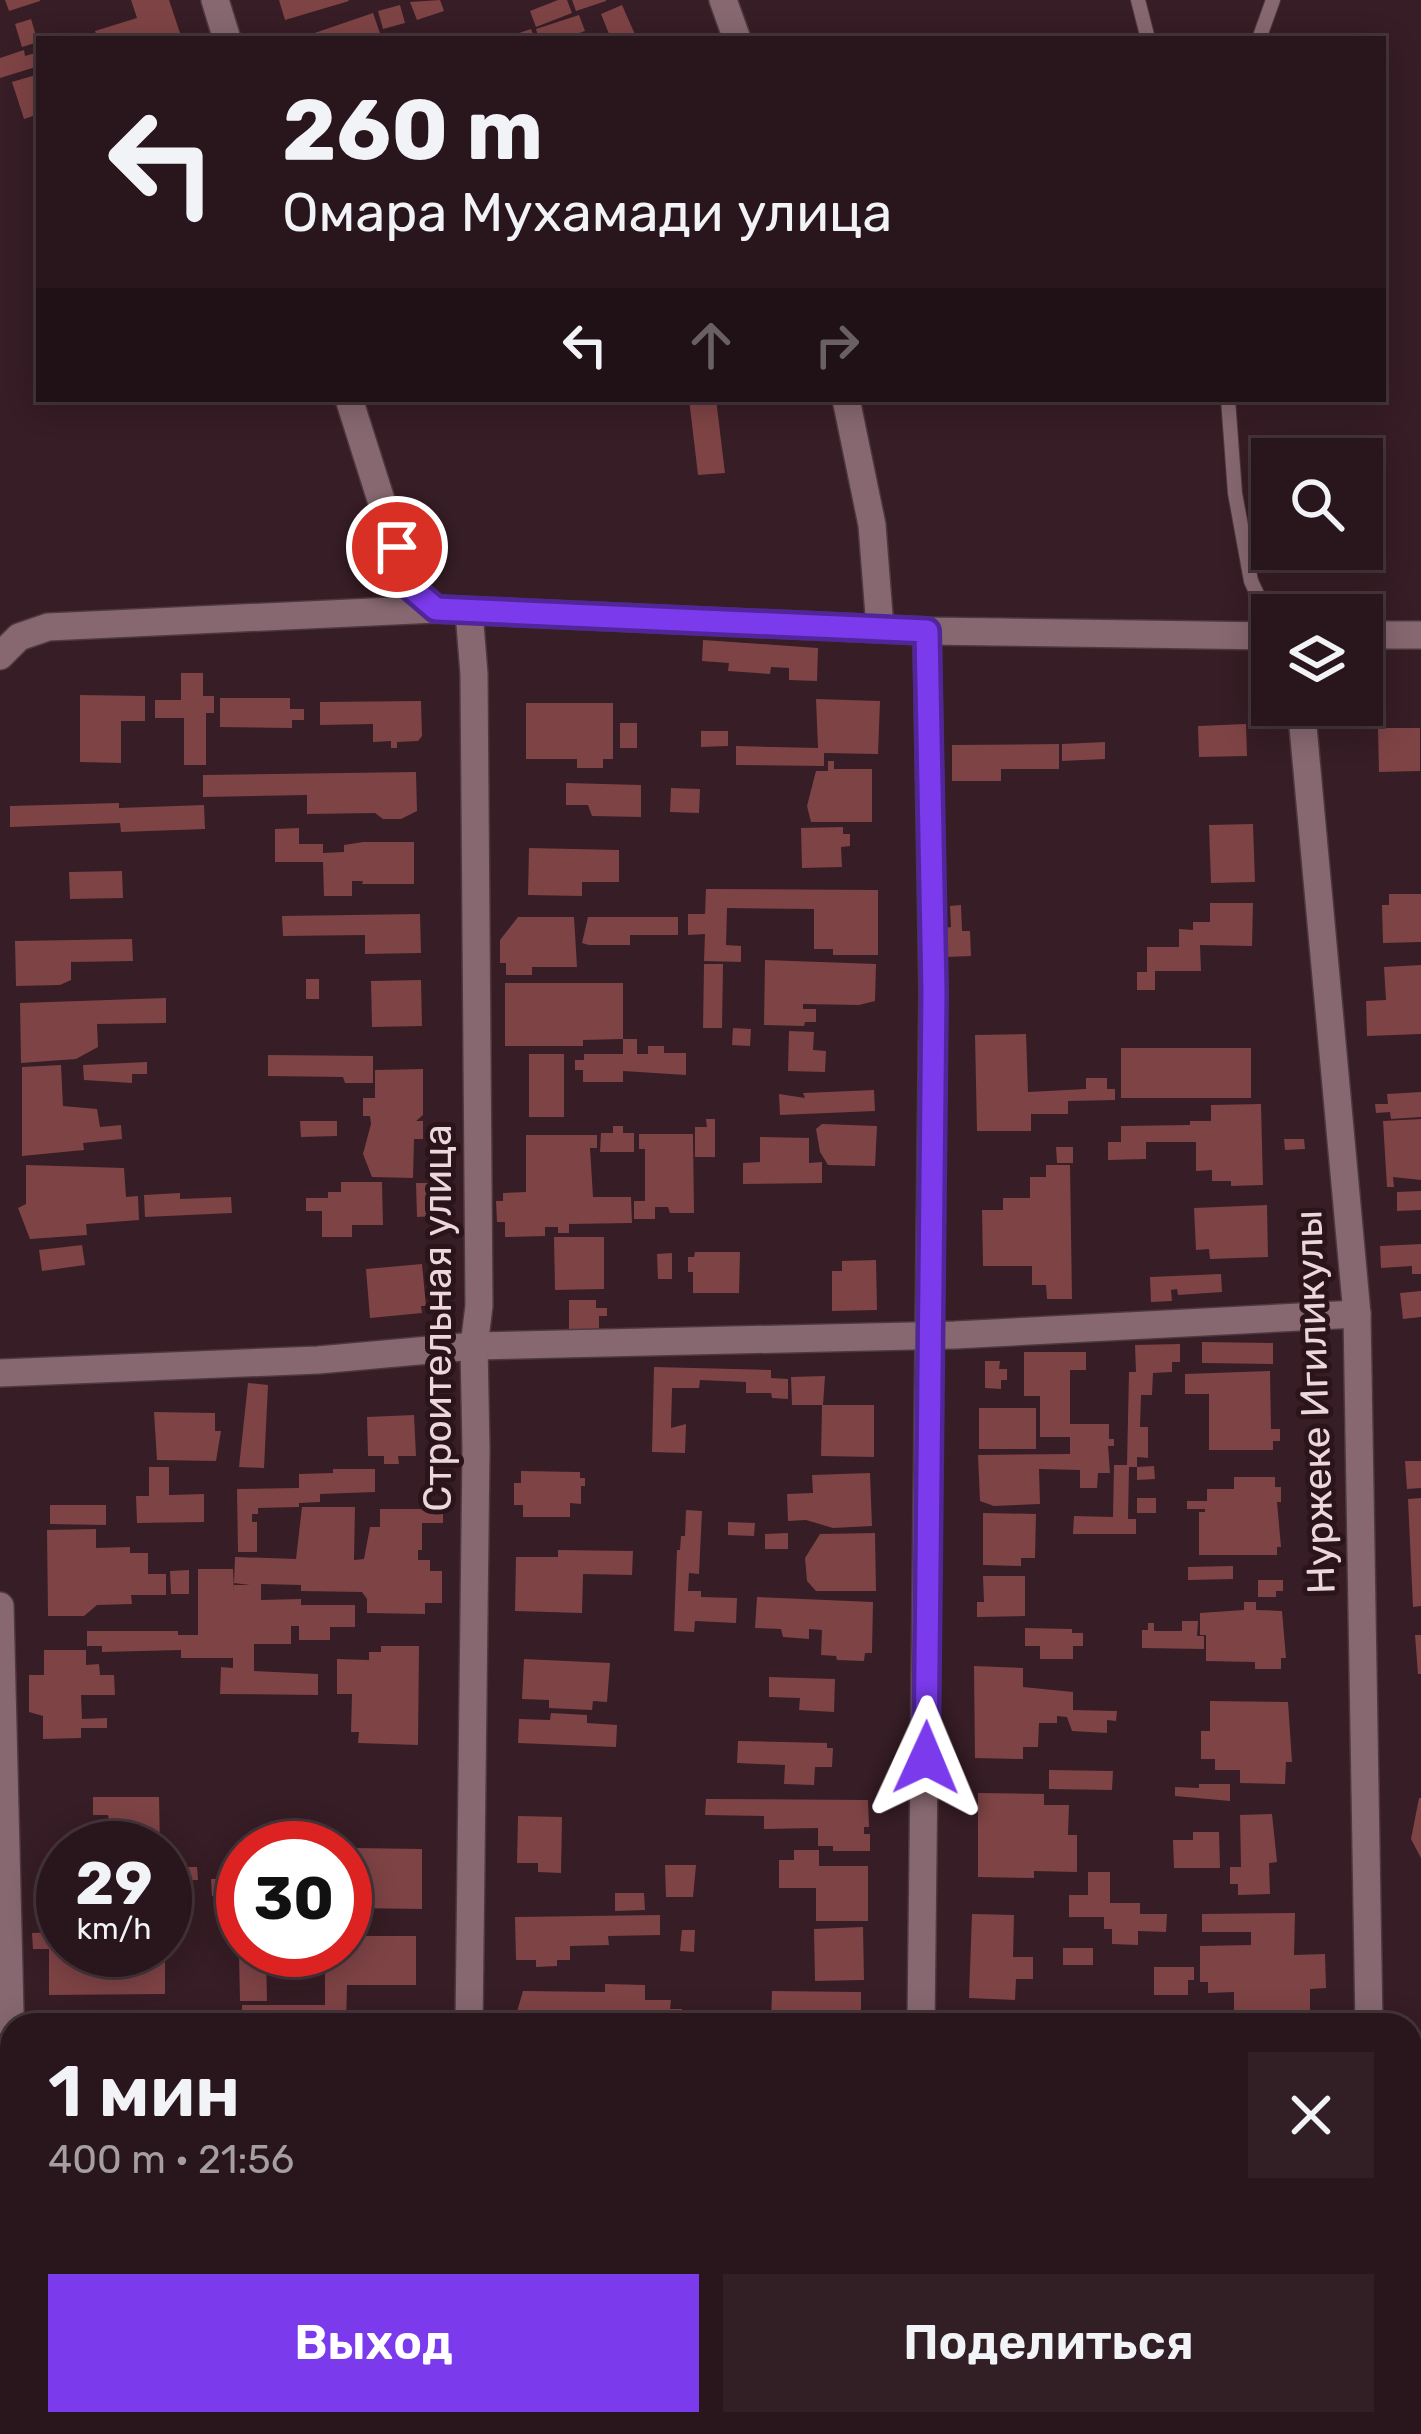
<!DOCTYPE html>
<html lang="ru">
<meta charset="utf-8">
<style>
body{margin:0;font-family:Rubik,sans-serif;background:#311f25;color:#f1f3f6;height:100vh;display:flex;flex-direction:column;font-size:45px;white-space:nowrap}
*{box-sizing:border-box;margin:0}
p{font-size:39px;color:#a59fa3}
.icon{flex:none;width:66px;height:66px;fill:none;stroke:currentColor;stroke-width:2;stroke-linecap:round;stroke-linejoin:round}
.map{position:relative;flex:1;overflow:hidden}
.side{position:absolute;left:0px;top:2013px;width:1422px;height:423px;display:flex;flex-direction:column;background:#29161c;border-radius:36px 36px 0 0;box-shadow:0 6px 30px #0003,0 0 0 3px #45353b}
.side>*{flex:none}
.top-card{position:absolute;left:36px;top:36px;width:1350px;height:366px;border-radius:0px;box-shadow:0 6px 30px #0003,0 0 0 3px #45353b;background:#29161c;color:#f1f3f6;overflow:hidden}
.tools{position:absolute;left:1251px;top:438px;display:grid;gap:24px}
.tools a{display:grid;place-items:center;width:132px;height:132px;border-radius:0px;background:#29161c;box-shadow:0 6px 30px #0003,0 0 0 3px #45353b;font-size:60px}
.speed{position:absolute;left:36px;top:1821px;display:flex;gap:24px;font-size:60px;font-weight:700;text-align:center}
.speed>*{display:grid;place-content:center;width:156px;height:156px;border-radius:50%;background:#29161c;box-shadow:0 6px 30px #0003,0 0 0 3px #45353b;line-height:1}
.speed small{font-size:30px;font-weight:400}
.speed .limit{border:18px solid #d22;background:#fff;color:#111}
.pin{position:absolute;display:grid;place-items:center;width:102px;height:102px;color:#fff;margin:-51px;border:6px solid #fff;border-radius:50%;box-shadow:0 3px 12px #0007}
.me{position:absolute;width:132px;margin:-66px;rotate:1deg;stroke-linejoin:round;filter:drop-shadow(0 0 9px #0008)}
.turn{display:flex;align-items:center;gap:42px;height:252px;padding:0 48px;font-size:54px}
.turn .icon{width:156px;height:156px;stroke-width:2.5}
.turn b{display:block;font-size:84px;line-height:102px}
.lanes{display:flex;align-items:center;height:114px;padding:0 48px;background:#0003;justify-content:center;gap:60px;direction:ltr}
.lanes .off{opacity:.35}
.round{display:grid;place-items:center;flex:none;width:126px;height:126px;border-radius:0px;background:#311f25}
.summary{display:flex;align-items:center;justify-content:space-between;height:204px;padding:0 48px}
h1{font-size:72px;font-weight:600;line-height:90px}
.cta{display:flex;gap:24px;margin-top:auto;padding:24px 48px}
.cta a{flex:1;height:138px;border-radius:0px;background:#7c3aed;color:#fff;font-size:48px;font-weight:600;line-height:138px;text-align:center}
.cta a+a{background:#311f25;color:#f1f3f6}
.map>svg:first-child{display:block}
</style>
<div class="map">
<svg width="1421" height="2434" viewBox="0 0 1421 2434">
<rect width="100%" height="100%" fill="#371d25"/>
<g fill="#7e4345">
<path d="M5 0H40V1L9 11Z"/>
<path d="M131 0H169L182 39H98L95 31 137 18Z"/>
<path d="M279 0H348L349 1 285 20Z"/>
<path d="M440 0 444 11 417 20 410 2Z"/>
<path d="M558 0H567L572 13 536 27 530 11Z"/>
<path d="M572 0H606V1L576 11Z"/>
<path d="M400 5 405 23 383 29 378 11Z"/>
<path d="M622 5 637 39H611L601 14Z"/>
<path d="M373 13 382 39H300V38Z"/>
<path d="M579 15 585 31 562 39H539L536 29Z"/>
<path d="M31 19 38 42 22 47 15 24Z"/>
<path d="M531 29 535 39H504V38Z"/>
<path d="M24 50 25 56 39 52V66L0 78V58Z"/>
<path d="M39 74V114L24 119 12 82Z"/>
<path d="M689 399H716L725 473 698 475Z"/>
<path d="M703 640 818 648 817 681 789 680V668L771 667 770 674 728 671 729 663 702 661Z"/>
<path d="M181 673H203V696H214V713H206V765H184V718H155V700H181Z"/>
<path d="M80 695 145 696V721H121V763L80 762Z"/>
<path d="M220 698H290V709H304V720H292V728L220 727Z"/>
<path d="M816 699 880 701 878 754 824 753V766L736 765V746L818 748Z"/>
<path d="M421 701 422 736 418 741 397 742V748H391V741L373 742V724L320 725V702Z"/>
<path d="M526 703H613V759H603V768H577V759H526Z"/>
<rect x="620" y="723" width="17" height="25"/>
<path d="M1246 724 1247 756 1199 757 1198 726Z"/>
<path d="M1378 728H1420V771L1379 772Z"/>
<path d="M701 731H728V746L701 747Z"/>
<path d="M1105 742V759L1062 761V744Z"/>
<path d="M1059 744V769H1001V781H952V745Z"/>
<path d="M828 761H834V769H872V822H811L807 806 816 771H828Z"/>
<path d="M416 772 417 811 401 819H383L375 813 307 814V795L203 797V775Z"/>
<path d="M566 783 641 785V817L592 816 588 805H566Z"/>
<path d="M671 788 700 789 699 813 670 812Z"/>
<path d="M119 803V808L204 805 205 829 121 832 120 823 10 827V806Z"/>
<path d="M1253 824 1255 882 1211 883 1209 825Z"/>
<path d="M843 827V834H850V846L841 847 842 867 802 868 801 828Z"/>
<path d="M299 828V844H323V853L344 852V845L363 842H414V884H362L363 881H352V896H324L323 862H275V829Z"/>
<path d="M529 848 619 850V882H582V896L528 895Z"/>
<path d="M122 871 123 898 70 899 69 872Z"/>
<path d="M706 889 878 890V955H833V949H814V909L727 908 726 945 741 946V962L704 961 705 934 688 935V914H705Z"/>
<path d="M1389 894H1421V942L1383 943 1382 905H1389Z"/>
<path d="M1210 903H1253L1252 946 1200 945 1201 971H1155V990H1137V972H1147V947H1179V929L1193 930V922H1210Z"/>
<path d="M961 905 962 931H970L971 956 946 957 945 928 951 927 950 906Z"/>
<path d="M420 914 421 953 365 954V935L283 936 282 916Z"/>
<path d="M518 917H574L577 967H532V975H506V963H500V940Z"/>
<path d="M588 917H678V935H630V945H589L582 943Z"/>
<path d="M132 939 133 961 71 962V980L60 985 16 986 15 941Z"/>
<path d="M765 960 876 964 875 1001 859 1005 803 1004V1009H816V1022H805L804 1026 764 1025Z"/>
<path d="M704 964H723L722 1028H703Z"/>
<path d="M1421 965V1034L1367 1036 1366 1001 1386 1000 1384 967Z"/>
<rect x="306" y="979" width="13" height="20"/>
<path d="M421 980 422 1026 372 1027 371 981Z"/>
<path d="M505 983H623V1039H637V1054H648V1046H664V1053H686V1075L623 1071V1082H583V1070H575V1060H584V1054H623V1039L583 1040V1046H505Z"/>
<path d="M166 998V1023L97 1024 98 1047 76 1059 21 1063 20 1003Z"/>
<path d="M733 1028 751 1029 750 1046 732 1045Z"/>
<path d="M789 1031 814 1032 813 1050 826 1051 825 1072 788 1071Z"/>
<path d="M1026 1034 1028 1092 1086 1089V1078H1107V1089H1115V1100L1068 1101V1114H1031V1131H977L975 1035Z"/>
<rect x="1121" y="1048" width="130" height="50"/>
<rect x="529" y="1054" width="35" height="63"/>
<path d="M268 1055 373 1056V1083H345L343 1077 268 1076Z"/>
<path d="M147 1062V1074H132V1083L84 1080 83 1065Z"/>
<path d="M61 1065 63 1106 97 1109 100 1127 121 1125 122 1139 83 1143 84 1150 22 1156V1067Z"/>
<path d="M423 1069V1115L416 1121H423V1139H414L413 1178 372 1177 363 1154 371 1124 370 1116H363V1098H375V1070Z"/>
<path d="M874 1090 875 1111 780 1115 779 1094 805 1098 803 1093Z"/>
<path d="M1421 1092V1117L1391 1119 1390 1112 1376 1113 1375 1104H1388L1387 1094Z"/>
<path d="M1261 1104 1263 1185 1231 1186V1181H1212V1170L1196 1171V1142H1146V1159L1108 1160V1142H1121V1126L1190 1125V1121H1211V1105Z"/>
<path d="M706 1119H715V1157H695V1127H707Z"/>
<path d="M1421 1119V1180L1393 1177 1394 1187H1387L1383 1121Z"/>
<path d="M300 1121H337V1136L301 1137Z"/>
<path d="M822 1124 877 1126 875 1166 828 1165 820 1152 816 1129Z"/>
<path d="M613 1126H623V1133H634V1152H600L601 1133H613Z"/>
<path d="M639 1134H693L694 1213H670L668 1207H655V1219H634V1201H645V1149H639Z"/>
<path d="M526 1135H597V1148H590L593 1197H631L632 1223 569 1224V1233H558V1227H545V1236L505 1237V1222H497L496 1201H503V1193L526 1192Z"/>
<path d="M760 1137 809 1138V1163L822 1162V1183L743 1184V1163L760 1162Z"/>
<path d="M1284 1139H1304L1305 1149 1285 1150Z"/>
<path d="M1056 1147H1073V1163H1057Z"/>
<path d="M26 1165 124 1168 126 1197 138 1196 139 1220 86 1224 87 1235 30 1239 18 1208 26 1204Z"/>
<path d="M1046 1165H1070L1072 1299H1047L1046 1285H1032V1266H983L982 1210H1003V1198H1030V1177H1046Z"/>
<path d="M341 1182H382L383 1225H352V1237H322V1211H306V1198H328V1192H341Z"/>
<path d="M416 1183H434L435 1216 417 1217Z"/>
<path d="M1421 1191V1210L1397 1211V1192Z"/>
<path d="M180 1193V1199L231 1197 232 1213 145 1217 144 1195Z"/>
<path d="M1267 1205 1268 1257 1210 1259 1209 1249 1196 1250 1194 1208Z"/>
<path d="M554 1237H604V1289L555 1290Z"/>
<path d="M1421 1244V1274H1412V1266L1381 1268 1380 1246Z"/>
<path d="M82 1245 85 1265 42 1271 39 1250Z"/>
<path d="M695 1252H740L739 1293H693V1272H688V1257H694Z"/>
<path d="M672 1253V1279H658L657 1254Z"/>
<path d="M876 1260 877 1310 832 1311V1271H842V1261Z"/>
<path d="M422 1264 426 1306H421L422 1313 370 1318 366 1269Z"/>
<path d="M1221 1274 1222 1292 1178 1295 1177 1289 1171 1290 1172 1301 1151 1302 1150 1277Z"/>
<path d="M1421 1291V1317L1403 1319 1400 1293Z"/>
<path d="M569 1300H596V1308H607V1316H599V1330H569Z"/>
<path d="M1202 1342 1273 1343V1364L1202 1363Z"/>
<path d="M1180 1344V1362H1172V1372L1153 1373 1152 1395H1141L1140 1427H1148V1458L1137 1457V1467H1129L1128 1519H1136V1534H1073L1074 1516 1113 1517 1114 1465H1127L1129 1372H1136L1135 1345Z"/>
<path d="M1024 1352H1086V1370H1070V1424H1109V1439H1114V1446H1108L1110 1473H1098L1097 1488H1080V1470L1039 1469 1040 1504 994 1506 980 1501 978 1455 1070 1454V1437H1040V1396H1024Z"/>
<path d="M985 1361H1000L999 1369H1007V1380H1001V1389L985 1388Z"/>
<path d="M654 1367 771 1370V1378L788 1379V1399L772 1398 771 1393H746V1382L700 1380 699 1388H672L671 1428 686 1424 685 1453 652 1452Z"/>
<path d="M1270 1371 1271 1429H1280V1441H1273V1450H1209V1394H1185V1374Z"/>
<path d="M825 1376 823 1405H874V1457L821 1456 822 1405H792L791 1377Z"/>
<path d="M248 1383 268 1385 264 1468 239 1467Z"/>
<rect x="979" y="1408" width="57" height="41"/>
<path d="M154 1412 215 1413V1431H221L216 1461 157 1460Z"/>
<path d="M414 1415 416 1456H398L399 1464H384V1456H368L367 1417Z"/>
<path d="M1405 1461H1421V1488L1407 1489Z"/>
<path d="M1154 1466 1155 1479 1137 1480V1467Z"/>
<path d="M149 1467H169V1495L204 1494V1522L137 1523 136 1496H149Z"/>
<path d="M333 1469H375V1492L320 1494V1502L299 1503V1507L258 1508V1514H252V1522H257V1552H238L237 1489 299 1488V1474L333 1473Z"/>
<path d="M521 1471 580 1472V1478H585V1486H581V1504L570 1503V1517H523V1505H514V1483H521Z"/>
<path d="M870 1473 872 1526 833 1528 806 1520 788 1521 787 1494 813 1493 812 1475Z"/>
<path d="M1234 1477H1275V1487H1281V1502H1277L1281 1547H1277V1555H1199V1512H1205V1509H1187V1501H1207V1489H1234Z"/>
<rect x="1137" y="1498" width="19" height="15"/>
<path d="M1421 1498V1606L1413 1607 1408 1499Z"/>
<path d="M50 1505H106V1525L50 1524Z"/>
<path d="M302 1507H355L354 1560 364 1559 370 1527H380V1509H443V1523H422V1550H418V1560H430V1571H442V1603H425V1614L367 1613V1599L362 1592 301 1591V1585L261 1584V1600L301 1599V1605H355V1627H330V1640H299V1626H291V1644H254V1671L318 1674V1695L220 1694 221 1667 233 1668V1658H181V1650L102 1652V1646H87V1631H178V1635H198V1569H233L234 1592V1585H250L234 1583 235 1557 296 1559Z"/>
<path d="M686 1510 702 1511 699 1574 689 1573 688 1591H701V1597L737 1598 736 1623 695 1621 694 1632 674 1631 677 1550H680L681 1536H685Z"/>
<path d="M983 1513 1036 1514 1035 1558H1021V1566L983 1565Z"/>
<path d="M728 1522 755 1523 754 1536 728 1535Z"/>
<path d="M96 1529V1548L130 1547V1553H148V1574H166V1595H131L132 1604 97 1605 84 1616H48L47 1530Z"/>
<path d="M788 1533V1549H765V1534Z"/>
<path d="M875 1533 876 1591H816L807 1581 805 1558 820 1534Z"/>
<path d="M558 1550 633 1551 632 1575 583 1574 582 1613 515 1611 516 1557H558Z"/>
<path d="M1233 1566V1579L1188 1580V1567Z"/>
<path d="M189 1570V1594H171L170 1571Z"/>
<path d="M983 1576H1025V1616L977 1617V1602H984Z"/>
<path d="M1258 1580H1283V1591H1276V1597H1258Z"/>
<path d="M757 1597 873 1602 872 1653H865L864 1661 837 1660 836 1656 821 1655 822 1630 809 1629V1639L783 1637 781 1629 755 1628Z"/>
<path d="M1244 1602H1256V1610L1282 1611 1286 1658H1281V1669H1255V1662L1206 1661V1635H1200V1613L1244 1610Z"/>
<path d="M1182 1621H1198L1197 1636H1204V1649L1142 1648V1630H1148V1623H1154V1631H1182Z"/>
<path d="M1025 1628 1072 1629V1633H1083V1646H1073V1659H1040V1646H1025Z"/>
<path d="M1415 1635H1421V1674H1418Z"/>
<path d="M381 1646H419L418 1745 358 1743 359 1732H351L352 1694H337V1659L369 1660V1652H381Z"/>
<path d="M44 1650H86V1665L99 1664 100 1675H114L115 1695H81L82 1719 107 1718V1728H81V1738L43 1739V1716L29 1712V1675H44Z"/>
<path d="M524 1659 610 1663 607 1702 593 1701 592 1710 549 1708V1700L522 1699Z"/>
<path d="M974 1666 1023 1668V1687L1073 1692V1710L1117 1711 1116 1721 1107 1720V1733L1072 1731 1067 1717 1057 1716V1723H1039L1038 1747H1023V1759L975 1758Z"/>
<path d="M769 1677 835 1679 834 1712 799 1710 800 1698 769 1697Z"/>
<path d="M1210 1701 1288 1702 1292 1762H1286L1285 1784 1240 1783V1770H1215V1759H1201V1731H1210Z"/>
<path d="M551 1713 587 1715V1723L617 1725 616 1747 518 1743 519 1719 550 1720Z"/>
<path d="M738 1741 827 1743V1748H833L832 1767H815L814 1785 784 1784 785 1765 737 1763Z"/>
<path d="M1049 1770 1113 1771 1112 1790 1049 1789Z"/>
<path d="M1199 1784H1230V1801L1175 1796V1787L1199 1788Z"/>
<path d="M978 1793 1044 1794V1805H1069L1068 1835H1077V1872L1034 1871V1878L978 1877Z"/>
<path d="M93 1797H159L160 1848H114L108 1815H93Z"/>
<path d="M1419 1798H1421V1858L1411 1839Z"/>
<path d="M706 1799 868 1800 869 1827H864V1834H870V1851H833V1846H818V1828L764 1829V1816L705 1815Z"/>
<path d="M1272 1814 1277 1862 1269 1863 1270 1894 1238 1895V1884H1230V1867H1241L1240 1815Z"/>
<path d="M518 1816 562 1817 561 1873 538 1872V1863H517Z"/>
<path d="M1193 1832H1219L1220 1868H1174L1173 1840H1193Z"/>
<path d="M354 1848 422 1849V1909L353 1908Z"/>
<path d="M794 1850H819V1866H868V1921H816V1888H779V1860H794Z"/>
<path d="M665 1865H696L693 1897H666Z"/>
<path d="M165 1867H197L198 1880 165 1881Z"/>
<path d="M1088 1872H1110V1903H1140V1914H1167L1166 1932 1138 1931V1945L1112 1944V1929H1104V1917H1069V1895H1088Z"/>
<path d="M243 1878V1895L212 1896 211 1879Z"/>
<path d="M615 1893H644L645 1910 615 1911Z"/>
<rect x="46" y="1896" width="17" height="24"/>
<path d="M1295 1913 1294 1955 1325 1954 1326 1988 1310 1989V2018L1234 2019V1992L1208 1993V1982H1200V1946L1251 1945V1932H1202V1914Z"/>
<path d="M972 1914 1014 1915 1013 1957H1033V1979H1016L1015 2000 969 1998Z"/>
<path d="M660 1915V1935L608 1936 609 1945 570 1946V1960H557V1966L536 1967V1960H516L515 1917Z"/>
<path d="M863 1927 864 1980 815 1981 814 1929Z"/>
<path d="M682 1930H695L694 1952 680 1951Z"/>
<path d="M57 1932 58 1945H63V1950H165V1994L49 1995V1949H33L32 1933Z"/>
<path d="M345 1936H416V1985H347L346 2025H242V2005H325V1950H345Z"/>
<rect x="1063" y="1948" width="30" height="17"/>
<path d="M266 1953 267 2001H240L239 1954Z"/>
<path d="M1154 1967H1194V1980H1188V1995H1154Z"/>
<path d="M605 1984 645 1985V2000H671L670 2009H682V2025H513L523 1991 605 1992Z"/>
<path d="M772 1991 861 1992V2025L771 2024Z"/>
<path d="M348 2424H429L428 2434H347Z"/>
<path d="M514 2424H578L583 2427V2434H514Z"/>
<path d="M786 2424H833V2428L786 2429Z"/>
<path d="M971 2424H1020L1021 2434H971Z"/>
<path d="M1247 2424H1311L1312 2434H1247Z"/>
<path d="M61 2427 104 2428V2434H61Z"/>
</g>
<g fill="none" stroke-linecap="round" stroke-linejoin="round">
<defs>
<g id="service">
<path d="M1138 0 1148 39"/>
<path d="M1259 39 1273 0"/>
<path d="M1228 399 1235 493 1251 581 1272 626"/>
<path d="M1410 2175H1421"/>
</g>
<g id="minor">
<path d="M215 0 227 39"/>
<path d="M723 0 737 39"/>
<path d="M349 399 408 585 436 609"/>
<path d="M846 399 872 525 880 628"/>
<path d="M1362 635H1421"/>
<path d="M0 656 19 637 48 627 436 609 927 631 1272 636"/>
<path d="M1301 705 1357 1314 1369 2025"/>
<path d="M0 1373 318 1360 474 1346 955 1335 1357 1314"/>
<path d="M0 1606 12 2093"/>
<path d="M469 2025 476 1449 474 1346 479 1306 474 674 469 612"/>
<path d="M921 2025 933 992 927 631"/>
<path d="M1387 2424 1388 2434"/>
<path d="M12 2434V2408"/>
<path d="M462 2434V2424"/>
<path d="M921 2434V2424"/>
</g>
</defs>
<use href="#service" stroke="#4e383f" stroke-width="16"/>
<use href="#minor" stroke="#4e383f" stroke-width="30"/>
<use href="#service" stroke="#876870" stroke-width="14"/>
<use href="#minor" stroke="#876870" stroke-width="27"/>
</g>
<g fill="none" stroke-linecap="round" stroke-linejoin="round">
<defs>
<path id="route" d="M397 547 408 585 436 609 927 631 934 992 926 1758"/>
</defs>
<use href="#route" stroke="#51269a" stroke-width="30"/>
<use href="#route" stroke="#7c3aed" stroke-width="21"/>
</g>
<g text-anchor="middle" stroke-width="10" stroke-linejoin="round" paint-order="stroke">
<g font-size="39" fill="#ead8dc" stroke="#2c141b">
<text transform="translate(437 1318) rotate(-90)" y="14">Строительная улица</text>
<text transform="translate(1314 1402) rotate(-92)" y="14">Нуржеке Игиликулы</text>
</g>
</g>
</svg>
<div class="tools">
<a><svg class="icon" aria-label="search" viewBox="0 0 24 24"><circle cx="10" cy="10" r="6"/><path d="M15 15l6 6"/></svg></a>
<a><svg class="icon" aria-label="layers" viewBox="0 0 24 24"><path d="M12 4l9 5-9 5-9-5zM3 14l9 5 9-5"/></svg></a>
</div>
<div class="speed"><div>29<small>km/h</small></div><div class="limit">30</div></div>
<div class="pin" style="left:397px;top:547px;background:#d93025"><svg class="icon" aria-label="arrive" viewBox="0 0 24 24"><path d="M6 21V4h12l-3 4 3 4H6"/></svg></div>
<svg class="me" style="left:926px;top:1758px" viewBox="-20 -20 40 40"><path d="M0-17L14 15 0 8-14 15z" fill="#7c3aed" stroke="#fff" stroke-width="4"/></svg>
<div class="top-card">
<div class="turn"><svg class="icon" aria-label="left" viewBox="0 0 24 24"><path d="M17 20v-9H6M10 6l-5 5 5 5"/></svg><div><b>260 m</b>Омара Мухамади улица</div></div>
<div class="lanes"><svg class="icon" aria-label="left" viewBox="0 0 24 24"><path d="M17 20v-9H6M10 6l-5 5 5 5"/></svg><svg class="icon off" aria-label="ahead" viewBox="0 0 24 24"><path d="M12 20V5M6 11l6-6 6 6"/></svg><svg class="icon off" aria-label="right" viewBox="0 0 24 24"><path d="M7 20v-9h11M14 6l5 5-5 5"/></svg></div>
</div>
<section class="side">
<div class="summary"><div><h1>1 мин</h1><p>400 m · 21:56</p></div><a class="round"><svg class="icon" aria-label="close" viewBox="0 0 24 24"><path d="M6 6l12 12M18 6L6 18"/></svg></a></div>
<div class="cta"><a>Выход</a><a>Поделиться</a></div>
</section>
</div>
